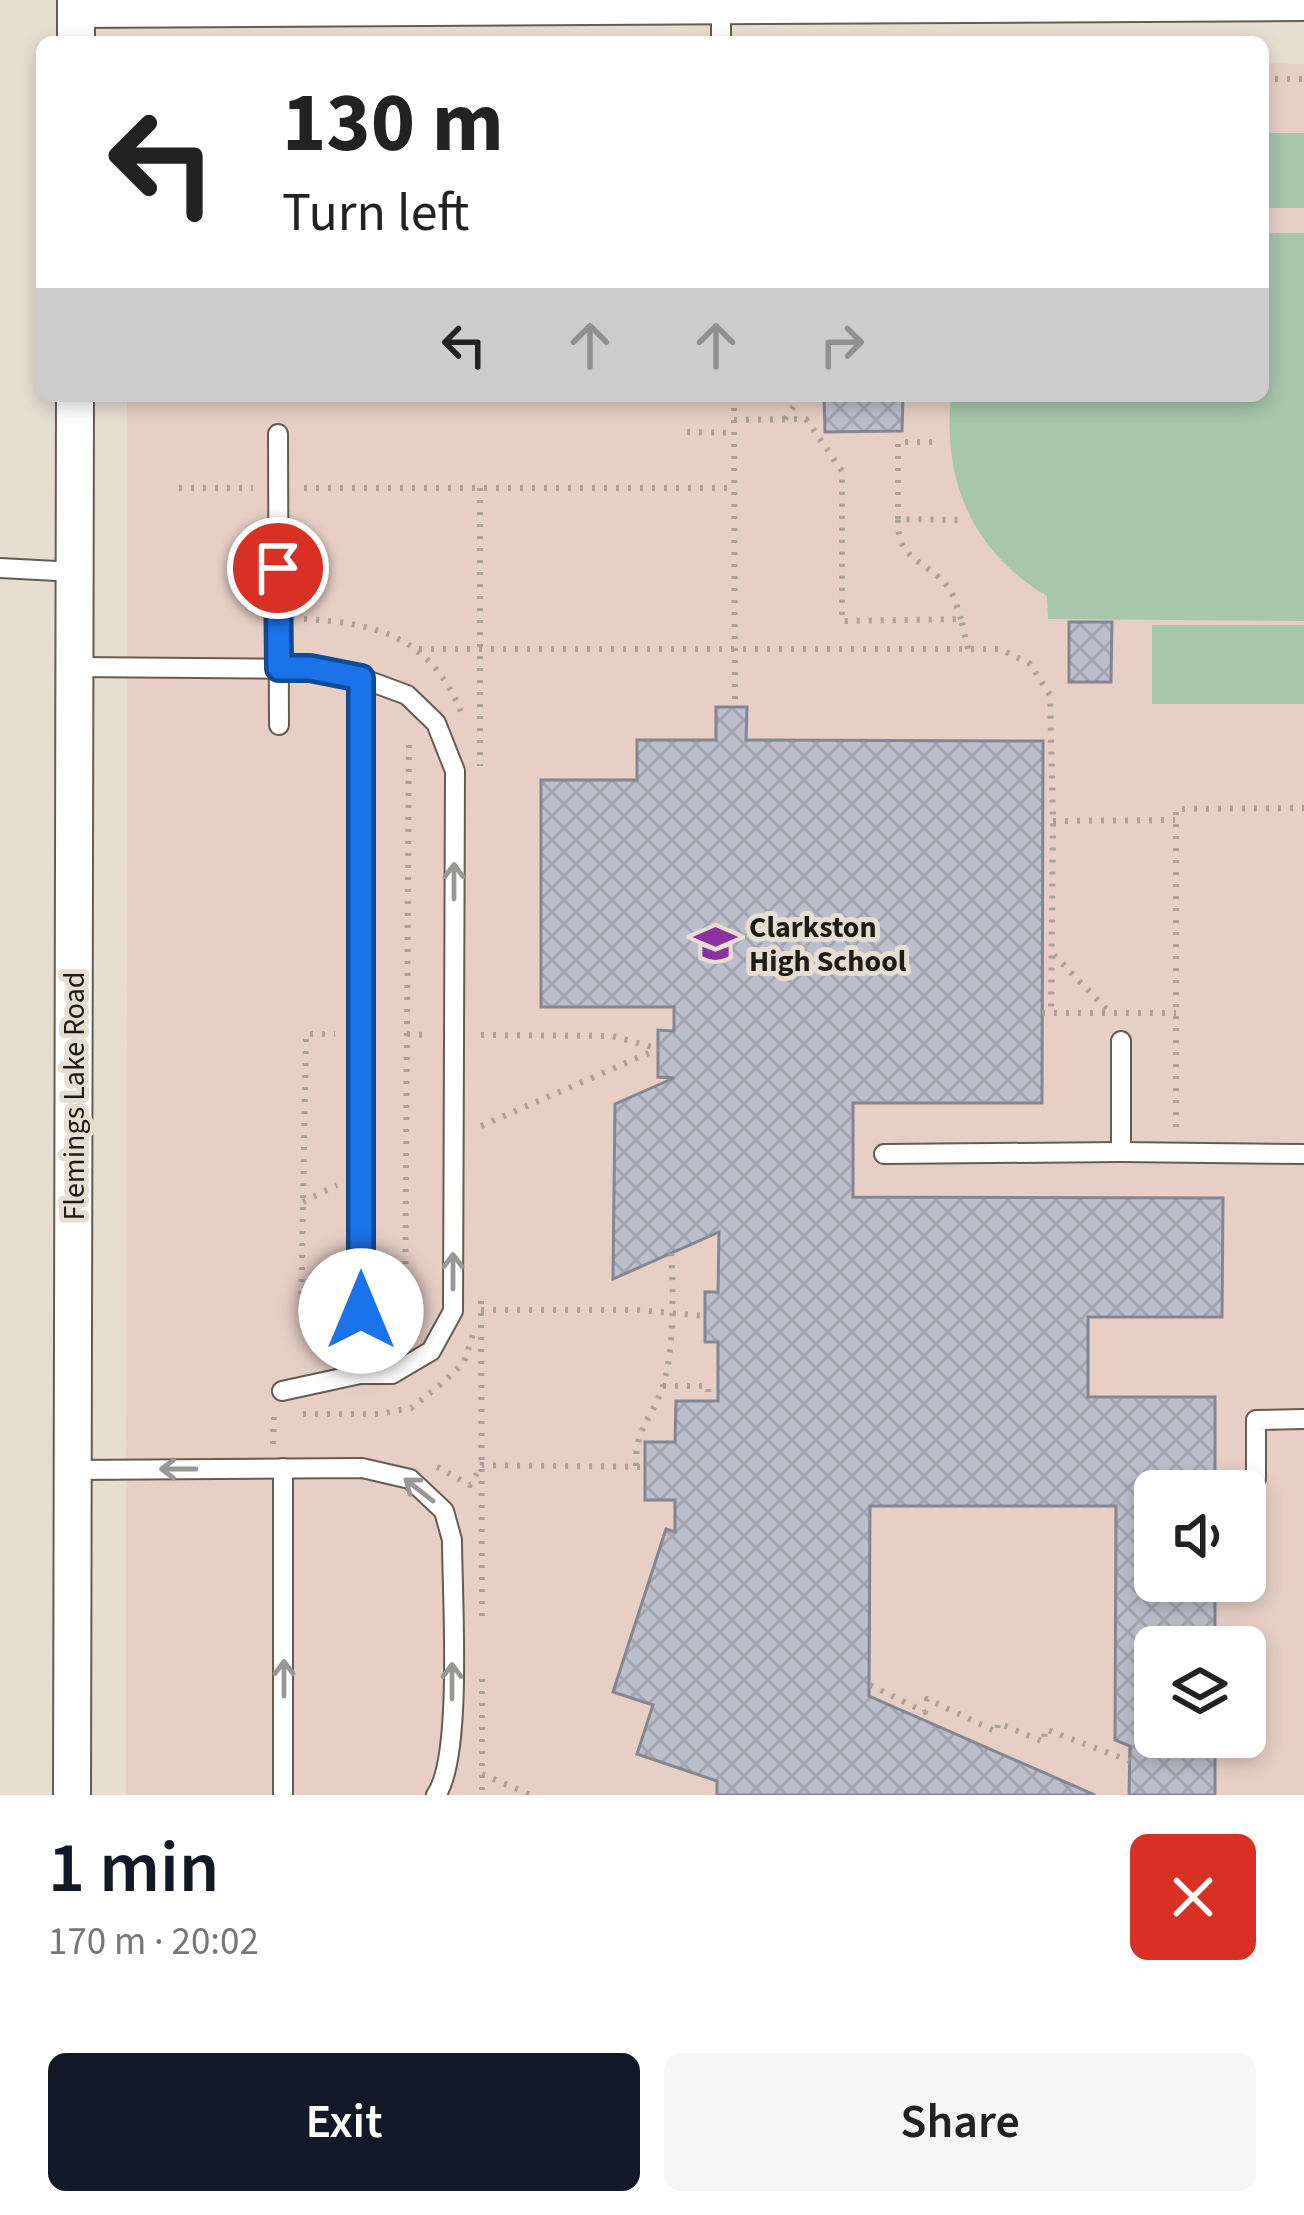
<!DOCTYPE html>
<meta charset="utf-8">
<style>
body{margin:0;font-family:"Source Sans 3",sans-serif;background:#f6f6f6;color:#222;height:100vh;display:flex;flex-direction:column;font-size:45px;white-space:nowrap}
*{box-sizing:border-box;margin:0}
p{font-size:39px;color:#767676}
.icon{flex:none;width:66px;height:66px;fill:none;stroke:currentColor;stroke-width:2;stroke-linecap:round;stroke-linejoin:round}
.map{position:relative;height:1795px;overflow:hidden}
.side{display:flex;flex-direction:column;background:#fff;flex:1}
.side>*{flex:none}
.hud{position:absolute;left:36px;top:36px;width:1233px;height:366px;border-radius:18px;box-shadow:0 6px 18px #0003;background:#fff;color:#222;overflow:hidden}
.fabs{position:absolute;left:1134px;top:1470px;display:grid;gap:24px}
.fabs a{display:grid;place-items:center;width:132px;height:132px;border-radius:18px;background:#fff;box-shadow:0 6px 18px #0003;font-size:60px}
.pin{position:absolute;display:grid;place-items:center;width:102px;height:102px;color:#fff;margin:-51px;border:6px solid #fff;border-radius:50%;box-shadow:0 3px 12px #0007}
.me{position:absolute;width:132px;margin:-66px;rotate:0deg;stroke-linejoin:round;filter:drop-shadow(0 0 9px #0008)}
.turn{display:flex;align-items:center;gap:42px;height:252px;padding:0 48px;font-size:54px}
.turn .icon{width:156px;height:156px;stroke-width:2.5}
.turn b{display:block;font-size:84px;line-height:102px}
.lanes{display:flex;align-items:center;height:114px;padding:0 48px;background:#0003;justify-content:center;gap:60px;direction:ltr}
.lanes .off{opacity:.35}
.round{display:grid;place-items:center;flex:none;width:126px;height:126px;border-radius:18px;background:#f6f6f6}
.overview{display:flex;align-items:center;justify-content:space-between;height:204px;padding:0 48px}
h1{font-size:72px;font-weight:600;line-height:90px;color:#111827}
.button{display:flex;gap:24px;margin-top:auto;padding:24px 48px}
.button a{flex:1;height:138px;border-radius:18px;background:#111827;color:#fff;font-size:48px;font-weight:600;line-height:138px;text-align:center}
.button a+a{background:#f6f6f6;color:#222}
.map>svg:first-child{display:block}
</style>
<div class="map">
<svg width="1304" height="1795" viewBox="0 0 1304 1795">
<defs>
<pattern id="building-cross-hatch" width="8" height="8" patternUnits="userSpaceOnUse" patternTransform="scale(3)"><rect width="8" height="8" fill="#bebfcd"/><path d="M0 0l8 8M0 8l8-8" fill="none" stroke="#a3a4af"/></pattern>
</defs>
<rect width="100%" height="100%" fill="#e8ddd1"/>
<path fill="#e7cfc6" fill-rule="evenodd" d="M1263 63 1304 64V1795H126L127 396H1263ZM1155 1491H1245V1581H1155ZM1155 1647H1245V1737H1155Z"/>
<g fill="#a7c6ac">
<rect x="1263" y="133" width="41" height="75"/>
<path d="M1263 233H1304V621L1048 619 1047 596C973 552 942 481 951 396H1263Z"/>
<rect x="1152" y="625" width="152" height="79"/>
</g>
<g fill="url(#building-cross-hatch)" stroke="#858693" stroke-width="3">
<path d="M824 396H903L902 431 825 432Z"/>
<path d="M1069 622H1112L1111 682H1069Z"/>
<path d="M716 707H747L746 740 1043 741 1042 1103H853V1197L1223 1198 1222 1317H1088V1397H1215V1491H1155V1581H1215V1647H1155V1737H1215V1795H1129L1130 1746 1115 1740 1116 1506H870L869 1696 1095 1795H717V1781L637 1754 653 1705 613 1692 666 1529 675 1532V1500H645V1442H675L676 1401H718V1342H705V1292H718L719 1232 613 1279 615 1104 674 1078 658 1077V1030L674 1031V1007H541V780H637V740H716Z"/>
</g>
<g fill="none" stroke-linecap="round" stroke-linejoin="round">
<defs>
<g id="service">
<path d="M721 42V5"/>
<path d="M278 434 279 725"/>
<path d="M0 568 75 572"/>
<path d="M75 667 310 669 361 678 407 695 436 723 455 771 453 1311 431 1351 392 1374H360L282 1391"/>
<path d="M1121 1041V1152"/>
<path d="M884 1154 1121 1152 1304 1154"/>
<path d="M360 1374 361 678"/>
<path d="M73 1470 362 1468 410 1479 444 1511 452 1540C452 1593 463 1758 436 1795"/>
<path d="M1256 1479V1420L1304 1419"/>
<path d="M283 1795V1468"/>
</g>
<g id="minor">
<path d="M76 9 1304 2"/>
<path d="M76 42V0"/>
<path d="M72 1795 75 396"/>
</g>
</defs>
<use href="#service" stroke="#655c52" stroke-width="22"/>
<use href="#minor" stroke="#655c52" stroke-width="40"/>
<g stroke="#aaa298" stroke-width="6" stroke-dasharray="3 9" stroke-linecap="butt">
<path d="M1263 79H1304"/>
<path d="M734 396 735 707"/>
<path d="M785 419 801 396"/>
<path d="M734 420 806 419 842 471V621L961 619 968 649"/>
<path d="M687 432 734 433"/>
<path d="M179 488H253"/>
<path d="M304 488H734"/>
<path d="M480 488V766"/>
<path d="M898 519V442H940"/>
<path d="M304 619C378 623 431 638 461 712"/>
<path d="M961 619C958 610 955 598 950 590 931 561 896 563 898 519L964 520"/>
<path d="M419 649H1000L1030 664 1050 695 1053 821 1051 1013"/>
<path d="M1053 821 1175 820"/>
<path d="M1054 955 1110 1013"/>
<path d="M1042 1013H1176"/>
<path d="M407 1034 426 1035"/>
<path d="M481 1035 612 1036 656 1048"/>
<path d="M481 1126 658 1049"/>
<path d="M1176 1127V809L1304 808"/>
<path d="M303 1202 337 1185"/>
<path d="M481 1301 482 1624"/>
<path d="M481 1310H638L705 1316"/>
<path d="M405 1312 409 741"/>
<path d="M301 1318 306 1034H335"/>
<path d="M663 1386H708L709 1401"/>
<path d="M303 1414H380L411 1408 440 1385 464 1362 475 1328"/>
<path d="M273 1444 274 1413H278"/>
<path d="M636 1466C635 1428 652 1419 663 1386 674 1351 674 1290 671 1253"/>
<path d="M437 1467 470 1485 482 1465 645 1467"/>
<path d="M482 1679V1795"/>
<path d="M870 1685 925 1712 927 1699 997 1732 998 1723 1044 1742 1045 1729 1130 1761"/>
<path d="M482 1774 531 1795"/>
</g>
<use href="#service" stroke="#fff" stroke-width="18"/>
<use href="#minor" stroke="#fff" stroke-width="36"/>
</g>
<defs><path id="oneway-shaft" d="M-6 0H5M1.5-3L5.5 0L1.5 3" fill="none" stroke-width="1.6" stroke-linecap="round" stroke-linejoin="round" transform="scale(3)"/></defs>
<g stroke="#9a9897">
<use href="#oneway-shaft" transform="translate(454 881) rotate(-90)"/>
<use href="#oneway-shaft" transform="translate(453 1271) rotate(-90)"/>
<use href="#oneway-shaft" transform="translate(178 1469) rotate(180)"/>
<use href="#oneway-shaft" transform="translate(419 1490) rotate(-142)"/>
<use href="#oneway-shaft" transform="translate(284 1678) rotate(-90)"/>
<use href="#oneway-shaft" transform="translate(452 1681) rotate(-90)"/>
</g>
<g fill="none" stroke-linecap="round" stroke-linejoin="round">
<defs>
<path id="route" d="M278 568 279 668H310L361 678V1311"/>
</defs>
<use href="#route" stroke="#114b97" stroke-width="30"/>
<use href="#route" stroke="#1a73e8" stroke-width="21"/>
</g>
<defs>
<symbol id="school-bare" viewBox="-9 -9 18 18"><path d="M0-5L7-2L0 1L-7-2ZM-4 1L0 2.5L4 1V4Q0 6-4 4Z" fill="#8a33a0" stroke="#e8ddd1" stroke-width="2.5" paint-order="stroke"/></symbol>
</defs>
<g fill-rule="evenodd">
<use href="#school-bare" x="686" y="914" width="59" height="59"/>
</g>
<g text-anchor="middle" stroke-width="10" stroke-linejoin="round" paint-order="stroke">
<g font-size="30" font-weight="bold" fill="#1f1b17" stroke="#e8ddd1" text-anchor="start">
<text x="749" y="937">Clarkston<tspan x="749" dy="34">High School</tspan></text>
</g>
<g font-size="30" fill="#1f1b17" stroke="#e8ddd1">
<text transform="translate(74 1096) rotate(-90)" y="10">Flemings Lake Road</text>
</g>
</g>
</svg>
<div class="fabs">
<a><svg class="icon" aria-label="sound" viewBox="0 0 24 24"><path d="M4 9h4l5-4v14l-5-4H4zM17 9q2 3 0 6"/></svg></a>
<a><svg class="icon" aria-label="layers" viewBox="0 0 24 24"><path d="M12 4l9 5-9 5-9-5zM3 14l9 5 9-5"/></svg></a>
</div>
<div class="pin" style="left:278px;top:568px;background:#d93025"><svg class="icon" aria-label="arrive" viewBox="0 0 24 24"><path d="M6 21V4h12l-3 4 3 4H6"/></svg></div>
<svg class="me" style="left:361px;top:1311px" viewBox="-20 -20 40 40"><circle r="19" fill="#fff"/><path d="M0-13L10 11 0 6-10 11z" fill="#1a73e8"/></svg>
<div class="hud">
<div class="turn"><svg class="icon" aria-label="left" viewBox="0 0 24 24"><path d="M17 20v-9H6M10 6l-5 5 5 5"/></svg><div><b>130 m</b>Turn left</div></div>
<div class="lanes"><svg class="icon" aria-label="left" viewBox="0 0 24 24"><path d="M17 20v-9H6M10 6l-5 5 5 5"/></svg><svg class="icon off" aria-label="ahead" viewBox="0 0 24 24"><path d="M12 20V5M6 11l6-6 6 6"/></svg><svg class="icon off" aria-label="ahead" viewBox="0 0 24 24"><path d="M12 20V5M6 11l6-6 6 6"/></svg><svg class="icon off" aria-label="right" viewBox="0 0 24 24"><path d="M7 20v-9h11M14 6l5 5-5 5"/></svg></div>
</div>
</div>
<section class="side">
<div class="overview"><div><h1>1 min</h1><p>170 m · 20:02</p></div><a class="round" style="background:#d93025;color:#fff"><svg class="icon" aria-label="close" viewBox="0 0 24 24"><path d="M6 6l12 12M18 6L6 18"/></svg></a></div>
<div class="button"><a>Exit</a><a>Share</a></div>
</section>
